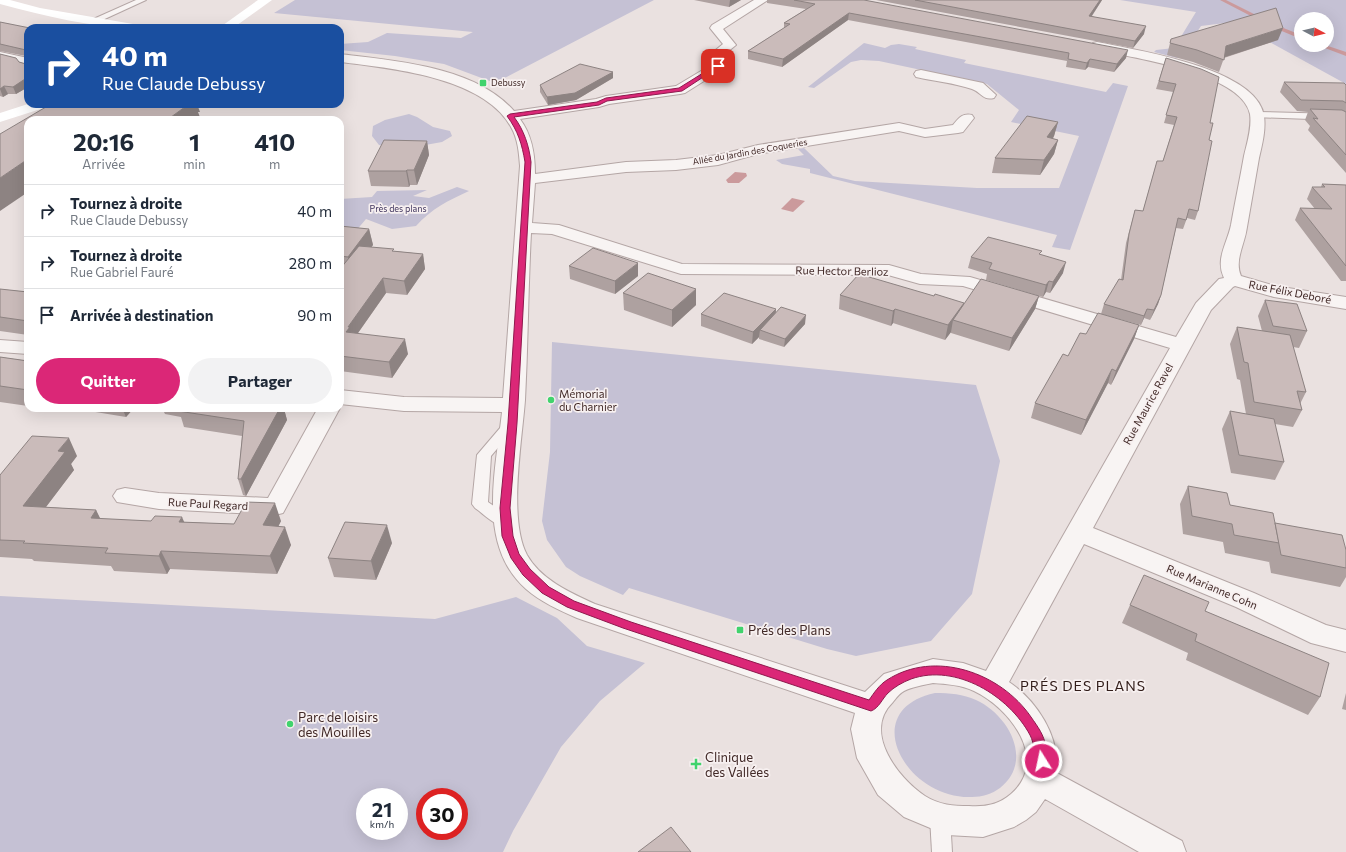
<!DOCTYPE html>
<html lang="fr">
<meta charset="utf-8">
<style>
body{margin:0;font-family:Commissioner,sans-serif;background:#f2f2f3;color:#1f2937;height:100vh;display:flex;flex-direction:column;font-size:15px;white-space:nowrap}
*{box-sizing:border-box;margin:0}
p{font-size:13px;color:#747a83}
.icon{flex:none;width:22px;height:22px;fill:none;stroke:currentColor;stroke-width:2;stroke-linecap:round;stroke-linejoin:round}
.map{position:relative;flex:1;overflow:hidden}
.side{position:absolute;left:24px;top:116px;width:320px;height:296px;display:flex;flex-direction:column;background:#fff;border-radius:12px;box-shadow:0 4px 16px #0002}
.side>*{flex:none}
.guide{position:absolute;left:24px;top:24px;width:320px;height:84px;border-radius:12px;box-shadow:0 4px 16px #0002;background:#1a4fa0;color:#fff;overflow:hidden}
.needle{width:26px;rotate:97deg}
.fabs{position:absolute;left:1294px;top:12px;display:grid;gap:8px}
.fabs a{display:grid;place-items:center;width:40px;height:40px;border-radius:50%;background:#fff;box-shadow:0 4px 16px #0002;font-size:20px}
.speed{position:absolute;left:356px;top:788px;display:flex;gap:8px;font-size:20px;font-weight:700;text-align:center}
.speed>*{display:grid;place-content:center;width:52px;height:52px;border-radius:50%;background:#fff;box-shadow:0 4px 16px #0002;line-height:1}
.speed small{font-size:10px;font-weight:400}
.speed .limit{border:6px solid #d22;background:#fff;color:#111}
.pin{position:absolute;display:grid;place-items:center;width:34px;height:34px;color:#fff;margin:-17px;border-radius:8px;box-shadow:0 2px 6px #0006}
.me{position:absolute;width:44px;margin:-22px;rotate:350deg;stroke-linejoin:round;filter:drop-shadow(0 0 3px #0008)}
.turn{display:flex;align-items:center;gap:14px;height:84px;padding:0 12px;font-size:18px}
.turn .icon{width:52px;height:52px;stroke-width:2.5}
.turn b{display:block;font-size:28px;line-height:34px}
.eta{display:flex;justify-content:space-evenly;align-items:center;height:68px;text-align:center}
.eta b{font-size:24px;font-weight:700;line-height:28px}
.cta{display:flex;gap:8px;margin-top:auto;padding:8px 12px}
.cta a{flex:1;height:46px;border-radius:24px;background:#db2777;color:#fff;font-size:16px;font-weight:700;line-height:46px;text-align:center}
.cta a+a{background:#f2f2f3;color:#1f2937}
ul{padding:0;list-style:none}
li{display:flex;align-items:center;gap:12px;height:52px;padding:0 12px;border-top:1px solid #e0e1e3}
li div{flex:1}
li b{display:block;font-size:15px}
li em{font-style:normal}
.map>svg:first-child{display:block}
</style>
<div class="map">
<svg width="1346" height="852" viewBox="0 0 1346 852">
<rect width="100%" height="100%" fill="#eae1e0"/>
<g fill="#c5c1d4" fill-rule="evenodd">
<path d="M295 0H654L495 83 444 64 395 56 340 50V44L368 42 387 33 461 38 473 32 274 13Z"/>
<path d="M1120 0H1346V84L1233 22 1201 26 1181 56 1177 58 1154 52 1156 50 1174 48 1196 12ZM1301 19H1327V45H1301Z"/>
<path d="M864 43 885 48 891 45 899 44 917 47 915 49 966 60 964 63 1106 92 1113 83 1128 86 1070 250 1052 247 1057 235 810 173V169L782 164 776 160 804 155 798 149 804 148 833 176 855 181 977 188H1059L1079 136 1011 122 1019 110 987 84 879 61 861 60 851 62 814 88 808 87Z"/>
<path d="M409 114 417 117 433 127 450 131 452 136 442 142 403 149 379 145 372 136 373 126 385 120Z"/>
<path d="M457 187 469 191C449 200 431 209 416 226L392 229 366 219 355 232 340 231V199L372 197 377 191 427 190 413 196 429 198Z"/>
<path d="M552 342 976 385 1000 461 972 594 931 641 856 656 827 649 629 588 623 595 580 576 566 567 547 540 542 521 550 452Z"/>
<path d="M0 596 435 619 516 597 557 618 587 646 645 663 600 701 561 747 513 831 503 852H0ZM365 797H399V831H365ZM425 797H459V831H425Z"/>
<path d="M935 693C950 693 963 694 976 700 1009 715 1034 761 1000 788 992 794 982 797 972 797 906 800 856 710 935 693Z"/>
</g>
<g fill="#cb9a9c">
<path d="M735 172 746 173 747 176 739 183H728L726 180Z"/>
<path d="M792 198 805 201 793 212 781 209Z"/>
</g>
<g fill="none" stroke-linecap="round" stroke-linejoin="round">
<g fill="#cb9a9c" fill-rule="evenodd">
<path d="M1220 0H1226L1276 25 1301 35V39L1272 27Z"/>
<path d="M1317 45H1325L1346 52V56Z"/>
</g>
<defs>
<g id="lane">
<path d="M136 0H146L96 23H90L89 21Z"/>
<path d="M1257 112 1338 114 1346 117V123L1337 120 1254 117 1252 115 1254 113Z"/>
<path d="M511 420 516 421 518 424 491 456 488 502 511 518 514 522 511 526C499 530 485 515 475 508L472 504 477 455 506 421Z"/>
<path d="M940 808 947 810 950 817 952 852H932L930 817 933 810Z"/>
</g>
<g id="street">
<path d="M754 0H768L723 29 736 45 720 58 724 66 723 69 685 93 680 94 609 104 599 107 520 119C532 135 535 154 535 174L626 162 676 160 718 155 758 145 899 123 925 129 953 125C959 118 962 113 972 115L974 118 963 132 958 133 925 137 899 131 758 154 718 165 676 170 626 172 535 183 532 223 559 225 682 264 889 265 921 274 970 277 1176 337 1196 303 1219 279 1224 278C1215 259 1227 244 1231 225 1235 202 1240 179 1244 156 1247 143 1252 128 1250 114 1242 72 1127 57 1093 49L1091 46 1093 43 1097 42C1136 50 1257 68 1264 116 1266 130 1262 145 1259 158 1255 181 1251 204 1247 227 1245 244 1234 260 1241 276L1275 286 1346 297V309L1274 297 1235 286 1233 287 1211 310 1093 528 1254 593 1326 625 1346 630V652L1311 643 1236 607 1084 544 1009 682C1036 700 1062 738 1055 772L1182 841 1186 852H1139L1045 799 1036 812 1026 820 1014 827 983 837 947 835 904 817 878 795 857 758 851 729 855 713 577 618C559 610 541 602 526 589 476 545 496 469 502 412L404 411 340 404V390L404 397 503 398 520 166C519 153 518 139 511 127 484 77 390 68 340 62V54C395 61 475 66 514 111L596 99 606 96 676 86 711 65 707 57 723 44 710 28 712 25ZM531 233 552 234 681 274 888 275 920 284 963 286 1170 348 986 671 963 663 933 659 884 674 865 692 595 604C571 593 541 580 527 555 508 519 522 441 525 400 528 344 528 289 531 233ZM933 683C947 684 961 685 974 691 1010 708 1050 760 1011 794 998 805 985 807 969 806 954 806 939 805 925 796 898 778 862 732 893 702 896 698 900 693 904 691 912 687 924 685 933 683Z"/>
<path d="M0 52 28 58V70L23 69 20 64 0 60Z"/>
<path d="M921 70 983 83 996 95 994 98C983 101 981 92 972 89 954 83 934 81 916 77L914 74 916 71Z"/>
<path d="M0 340 28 342V354L0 352Z"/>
<path d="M318 408H340L283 513 275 515 159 509 117 502 113 496 117 490 125 488 159 493 268 498Z"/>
</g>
</defs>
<use href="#lane" stroke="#b4a6a5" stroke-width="2"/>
<use href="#street" stroke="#b4a6a5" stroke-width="2"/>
<use href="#lane" fill="#f8f4f3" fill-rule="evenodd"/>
<use href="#street" fill="#f8f4f3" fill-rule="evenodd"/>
<g fill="#fff" fill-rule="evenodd">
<path d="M0 0H10L40 8 133 24 137 25 139 28C92 28 45 16 0 4Z"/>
<path d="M258 0H272L233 28H219Z"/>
<path d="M28 104H49L47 107 0 122V113Z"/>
</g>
</g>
<g fill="#aea1a0">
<path d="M694 0H741L729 7Z"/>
<path d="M767 0H864L1126 58 1114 72 1088 67 1085 70 1066 67 1067 61 848 20 782 67 748 59V51L784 28V23L806 9 767 3Z"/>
<path d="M876 0H1102L1092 16 1144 34 1133 48Z"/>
<path d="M0 22 28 28V87L16 94H8L3 97 0 96V54L19 62 26 64V56L0 51Z"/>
<path d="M1171 39 1278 40 1224 58 1219 72 1193 62 1167 55Z"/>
<path d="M1166 58 1210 123 1209 140 1198 211 1195 220 1187 218 1183 229 1176 228 1161 295 1158 304 1150 320 1144 318 1141 325 1101 314 1104 304 1121 280 1126 243 1135 210 1143 211 1157 161H1163L1174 125 1164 123 1173 92 1156 89Z"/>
<path d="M613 78 576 100 548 105 540 92V85Z"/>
<path d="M1284 82 1346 85V173L1308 130 1310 126 1305 120 1308 112 1297 111 1280 92Z"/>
<path d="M1058 122 1054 136 1053 139 1058 140 1054 154 1040 175 992 173 995 158Z"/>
<path d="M427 141 429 155 417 185H410L409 187 371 186 368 171Z"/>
<path d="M1322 184 1346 185V281H1341L1295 220 1300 208 1315 209 1307 199 1312 187H1321Z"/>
<path d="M340 226 369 229 373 245 371 247 394 251 423 254 425 269 407 295 386 293 358 333 408 354 392 378 340 371Z"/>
<path d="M1041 255 1063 273 1050 293 1046 292 1043 297 986 280 987 274 968 268 971 257Z"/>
<path d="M569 266 638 276 615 294 570 279Z"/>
<path d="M0 289 28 292V335L0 331Z"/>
<path d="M623 293 696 305 672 327 624 310Z"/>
<path d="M840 295 934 296 964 305 1039 296 1035 309 1009 351 951 333V332L945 340 893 323 891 326 839 309Z"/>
<path d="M1265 300 1307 331 1299 348 1293 347 1306 392 1300 404 1302 410 1293 427 1275 424 1284 462 1275 480 1231 473 1222 429 1230 411 1246 414 1240 380 1237 379 1230 344 1237 327 1262 331 1258 316Z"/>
<path d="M776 309V313L805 324 784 347 759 339V337L752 344 701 326V314Z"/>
<path d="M1139 325 1134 339 1111 385 1108 383 1081 435 1031 418 1035 403 1068 356 1086 334Z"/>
<path d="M0 357 28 361V406L0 402Z"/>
<path d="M40 408H50L49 409Z"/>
<path d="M71 408H134L126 417Z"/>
<path d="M162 408H284V409L287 420 246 496 243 495 238 479 242 436 184 427 181 417 165 414Z"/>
<path d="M77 456 71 464 74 470 46 507 96 510 100 519 151 521 184 522 234 524 281 521 278 526 291 545 277 574 170 569 167 574 114 571 111 566 34 561 32 559 0 557V475Z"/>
<path d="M1188 486 1230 505 1275 523 1346 550V577L1340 587 1271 573 1269 561V562L1225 553 1223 542 1183 534 1180 504Z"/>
<path d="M392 543 376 580 334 577 328 558Z"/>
<path d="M1130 605 1205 611 1320 697 1308 715 1186 660 1188 653 1122 623Z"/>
<path d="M1346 693V710L1342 709Z"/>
</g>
<g fill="#8d8382">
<path d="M730 0H741L729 7Z"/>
<path d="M1100 0H1102L1087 23 1089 16Z"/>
<path d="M849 13 848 20 782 67 783 59Z"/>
<path d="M1146 26 1144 34 1133 48 1135 41Z"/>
<path d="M1283 28 1278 40 1222 58 1226 46Z"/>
<path d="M1128 50 1126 58 1114 72 1117 64Z"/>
<path d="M1090 59 1088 67 1085 70 1087 63Z"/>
<path d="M613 72V78L576 100 548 105 547 97Z"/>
<path d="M28 77V87L16 94 13 87Z"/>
<path d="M4 86 8 94 3 97 0 89Z"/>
<path d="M189 104H197L200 112H198L201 120H167Z"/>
<path d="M1058 122 1054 136 1043 152 1047 137Z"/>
<path d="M1058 140 1054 154 1040 175 1044 160Z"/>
<path d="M427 141 429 155 417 185 414 170Z"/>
<path d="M28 159V192L0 211V178Z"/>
<path d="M407 170 410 185 409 187 406 171Z"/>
<path d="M369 229 373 245 351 273 348 257Z"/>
<path d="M423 254 425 269 407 295 404 281Z"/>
<path d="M1066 262 1063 273 1050 293 1053 282Z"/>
<path d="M638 263V276L615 294V281Z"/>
<path d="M383 278 386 293 353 340 346 332 348 327Z"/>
<path d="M1049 281 1046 292 1043 297 1046 285Z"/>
<path d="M696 289V305L672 327V310Z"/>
<path d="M1161 295 1158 304 1150 320 1154 310Z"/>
<path d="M1039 296 1035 309 1009 351 1012 338Z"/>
<path d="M964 303 961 317 953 320 951 332 945 340 948 325Z"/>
<path d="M776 309 775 321 760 330 759 337 752 344 753 332Z"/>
<path d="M895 309 893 323 891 326 893 311Z"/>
<path d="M1147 309 1144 318 1141 325 1144 316Z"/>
<path d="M806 315 805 324 784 347 785 339Z"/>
<path d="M1139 325 1134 339 1111 385 1116 371Z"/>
<path d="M405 339 408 354 392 378 389 362Z"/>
<path d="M1112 369 1108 383 1081 435 1086 420Z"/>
<path d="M122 408H134L126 417Z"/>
<path d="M272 408H284V409L287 420 246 496 241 479Z"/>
<path d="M69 438 77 456 71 464 74 470 33 524 23 506 58 451Z"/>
<path d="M275 503 281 521 270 544 263 525Z"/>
<path d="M96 510 105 528 91 518Z"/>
<path d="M182 517 190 535 179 522Z"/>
<path d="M387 525 392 543 376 580 371 561Z"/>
<path d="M285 527 291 545 277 574 270 556Z"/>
<path d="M161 551 170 569 167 574 159 556Z"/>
</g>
<g fill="#cabbba" stroke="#8d8382">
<path d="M794 0H864L1128 50 1117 64 1090 59 1087 63 1068 59 1069 53 849 13 783 59 748 51 790 24 784 23 815 4Z"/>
<path d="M915 0H1100L1089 16 1146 26 1135 41Z"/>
<path d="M1276 8 1283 28 1226 46 1224 60 1197 50 1170 43 1171 39Z"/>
<path d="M0 22 30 28H28V77L13 87 4 86 0 89V54L16 58 19 62 26 64V50L0 44Z"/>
<path d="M1166 58 1201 69 1219 77 1210 123H1213L1209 140 1212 141 1198 211 1189 209 1186 220 1178 218 1161 295 1154 310 1147 309 1144 316 1104 304 1119 279 1123 280 1129 234 1135 210 1143 211 1157 161H1163L1177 117 1166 115 1176 84 1159 81Z"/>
<path d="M580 64 613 72 575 93 547 97 540 85Z"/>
<path d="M1284 82 1344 83 1346 85V103L1343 101 1301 100Z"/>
<path d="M51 104H189L167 120H28V159L0 178V134Z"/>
<path d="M1310 109 1342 110 1346 112V155L1313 118 1318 119Z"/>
<path d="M1027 116 1058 122 1047 137 1058 140 1044 160 995 158Z"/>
<path d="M384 140 427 141 414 170H407L406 171H368Z"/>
<path d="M1322 184 1346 185V266L1300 208 1332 209 1312 187H1325Z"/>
<path d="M340 226 369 229 348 257 340 256Z"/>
<path d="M988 237 1042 251 1039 254 1066 262 1053 282 1049 281 1046 285 989 269 992 263 971 257Z"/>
<path d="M359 246 394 249 392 251 423 254 404 281 383 278 348 327H350L346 332 405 339 389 362 340 356V269Z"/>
<path d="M593 248 638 263 615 281 569 266Z"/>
<path d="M648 273 696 289 672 310 623 293Z"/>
<path d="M859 274 934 296 935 294 964 303 948 325 895 309 893 311 840 295Z"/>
<path d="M981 279 1039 296 1012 338 953 320Z"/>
<path d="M0 289 28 292V321L0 317Z"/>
<path d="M724 293 776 309 753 332 701 314Z"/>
<path d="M1265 300 1297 304 1307 331 1273 326Z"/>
<path d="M781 307 806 315 785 339 760 330Z"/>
<path d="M1098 313 1139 325 1116 371 1112 369 1086 420 1035 403 1063 354 1068 356 1080 333 1086 334Z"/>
<path d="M1237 327 1290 335 1306 392 1297 391 1302 410 1254 402 1248 363 1244 362Z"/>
<path d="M0 357 28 361V390L0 386Z"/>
<path d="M180 408H280L241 479H238L244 421 178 411Z"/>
<path d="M1230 411 1274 419 1284 462 1239 455Z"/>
<path d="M32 436 69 438 58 451 65 452 23 506 96 510 91 518 151 521 155 516 182 517 179 522 234 524 246 502 275 503 263 525 285 527 270 556 161 551 159 556 105 553 108 548 23 543 25 541 0 540V475Z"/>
<path d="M1188 486 1227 493 1230 505 1273 513 1279 543 1234 535 1232 524 1192 516Z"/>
<path d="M345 522 387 525 371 561 328 558Z"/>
<path d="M1275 523 1342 535 1346 550V568L1281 555Z"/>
<path d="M1144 575 1209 602 1205 611 1329 663 1320 697 1195 641 1197 634 1130 605Z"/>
<path d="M671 827 691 852H638Z"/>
</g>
<path fill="#db2777" stroke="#8e194d" d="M716 65 720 66 682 91 607 101 599 105 514 117C524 130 529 146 531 162L517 423 510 508 513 536 519 554 530 569 549 587 574 601 631 622 869 700C874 693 879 685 887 680 935 649 1001 673 1031 717 1038 727 1044 735 1046 747 1047 753 1049 759 1046 765L1042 766 1037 765C1033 755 1035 744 1030 735 1009 696 956 663 911 679 903 682 894 687 888 693 882 699 879 708 871 711L623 628 567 607 542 593 523 575 511 558 502 536 500 508 508 423 525 162C522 144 518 131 507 116L510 114 597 102 606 98 679 88Z"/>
<g fill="#41d36d" stroke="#f7f0f0" stroke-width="1.5">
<rect x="479" y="79" width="8" height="8" rx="2"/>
<circle cx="551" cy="400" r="4"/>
<rect x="736" y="626" width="8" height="8" rx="2"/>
<circle cx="290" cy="724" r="4"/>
<path d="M694 758h4v4h4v4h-4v4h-4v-4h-4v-4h4z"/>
</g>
<g text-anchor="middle" stroke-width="3.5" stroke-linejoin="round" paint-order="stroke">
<g font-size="9" fill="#422a28" stroke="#f7f0f0" text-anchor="start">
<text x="491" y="86">Debussy</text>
</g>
<g font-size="9" fill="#422a28" stroke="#f7f0f0">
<text transform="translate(750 152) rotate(-10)" y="3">Allée du Jardin des Coqueries</text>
</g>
<g font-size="9" fill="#40355e" stroke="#f7f0f0">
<text x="398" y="212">Près des plans</text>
</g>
<g font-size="11" fill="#422a28" stroke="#f7f0f0">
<text transform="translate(842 271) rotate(1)" y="4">Rue Hector Berlioz</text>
<text transform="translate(1290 292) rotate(11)" y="4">Rue Félix Deboré</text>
<text transform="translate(1148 404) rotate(-61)" y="4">Rue Maurice Ravel</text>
<text transform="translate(208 504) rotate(3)" y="4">Rue Paul Regard</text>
<text transform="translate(1212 587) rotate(23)" y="4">Rue Marianne Cohn</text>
</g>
<g font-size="11" fill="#422a28" stroke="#f7f0f0" text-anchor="start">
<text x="559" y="398">Mémorial<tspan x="559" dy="13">du Charnier</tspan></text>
</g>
<g font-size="13" fill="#422a28" stroke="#f7f0f0" text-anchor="start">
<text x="748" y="635">Prés des Plans</text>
<text x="298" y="722">Parc de loisirs<tspan x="298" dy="15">des Mouilles</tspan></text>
<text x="705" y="762">Clinique<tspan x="705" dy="15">des Vallées</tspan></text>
</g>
<g font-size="14" letter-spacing="1" fill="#321d1a" stroke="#f7f0f0">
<text x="1083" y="691">PRÉS DES PLANS</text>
</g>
</g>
</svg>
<div class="fabs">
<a><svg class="needle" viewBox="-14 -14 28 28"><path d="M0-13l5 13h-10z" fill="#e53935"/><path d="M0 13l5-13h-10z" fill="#747a83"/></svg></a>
</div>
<div class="speed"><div>21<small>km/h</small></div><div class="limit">30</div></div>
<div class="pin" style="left:718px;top:66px;background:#d93025"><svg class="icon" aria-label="arrive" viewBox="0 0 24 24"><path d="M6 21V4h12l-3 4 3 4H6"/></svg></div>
<svg class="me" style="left:1042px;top:761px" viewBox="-20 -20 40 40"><circle r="17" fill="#db2777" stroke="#fff" stroke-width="3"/><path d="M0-11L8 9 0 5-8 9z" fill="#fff"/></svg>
<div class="guide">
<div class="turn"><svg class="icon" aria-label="right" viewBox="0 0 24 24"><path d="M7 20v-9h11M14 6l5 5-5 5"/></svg><div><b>40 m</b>Rue Claude Debussy</div></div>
</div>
<section class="side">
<div class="eta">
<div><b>20:16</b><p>Arrivée</p></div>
<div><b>1</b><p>min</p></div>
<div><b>410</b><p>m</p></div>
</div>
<ul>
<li><svg class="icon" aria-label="right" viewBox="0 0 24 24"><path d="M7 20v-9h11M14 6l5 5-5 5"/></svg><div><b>Tournez à droite</b><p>Rue Claude Debussy</p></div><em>40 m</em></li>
<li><svg class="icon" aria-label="right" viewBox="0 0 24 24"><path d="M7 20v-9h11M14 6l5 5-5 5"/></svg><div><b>Tournez à droite</b><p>Rue Gabriel Fauré</p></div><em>280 m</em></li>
<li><svg class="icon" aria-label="arrive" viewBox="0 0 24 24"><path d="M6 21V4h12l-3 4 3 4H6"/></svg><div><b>Arrivée à destination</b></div><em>90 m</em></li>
</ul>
<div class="cta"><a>Quitter</a><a>Partager</a></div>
</section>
</div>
